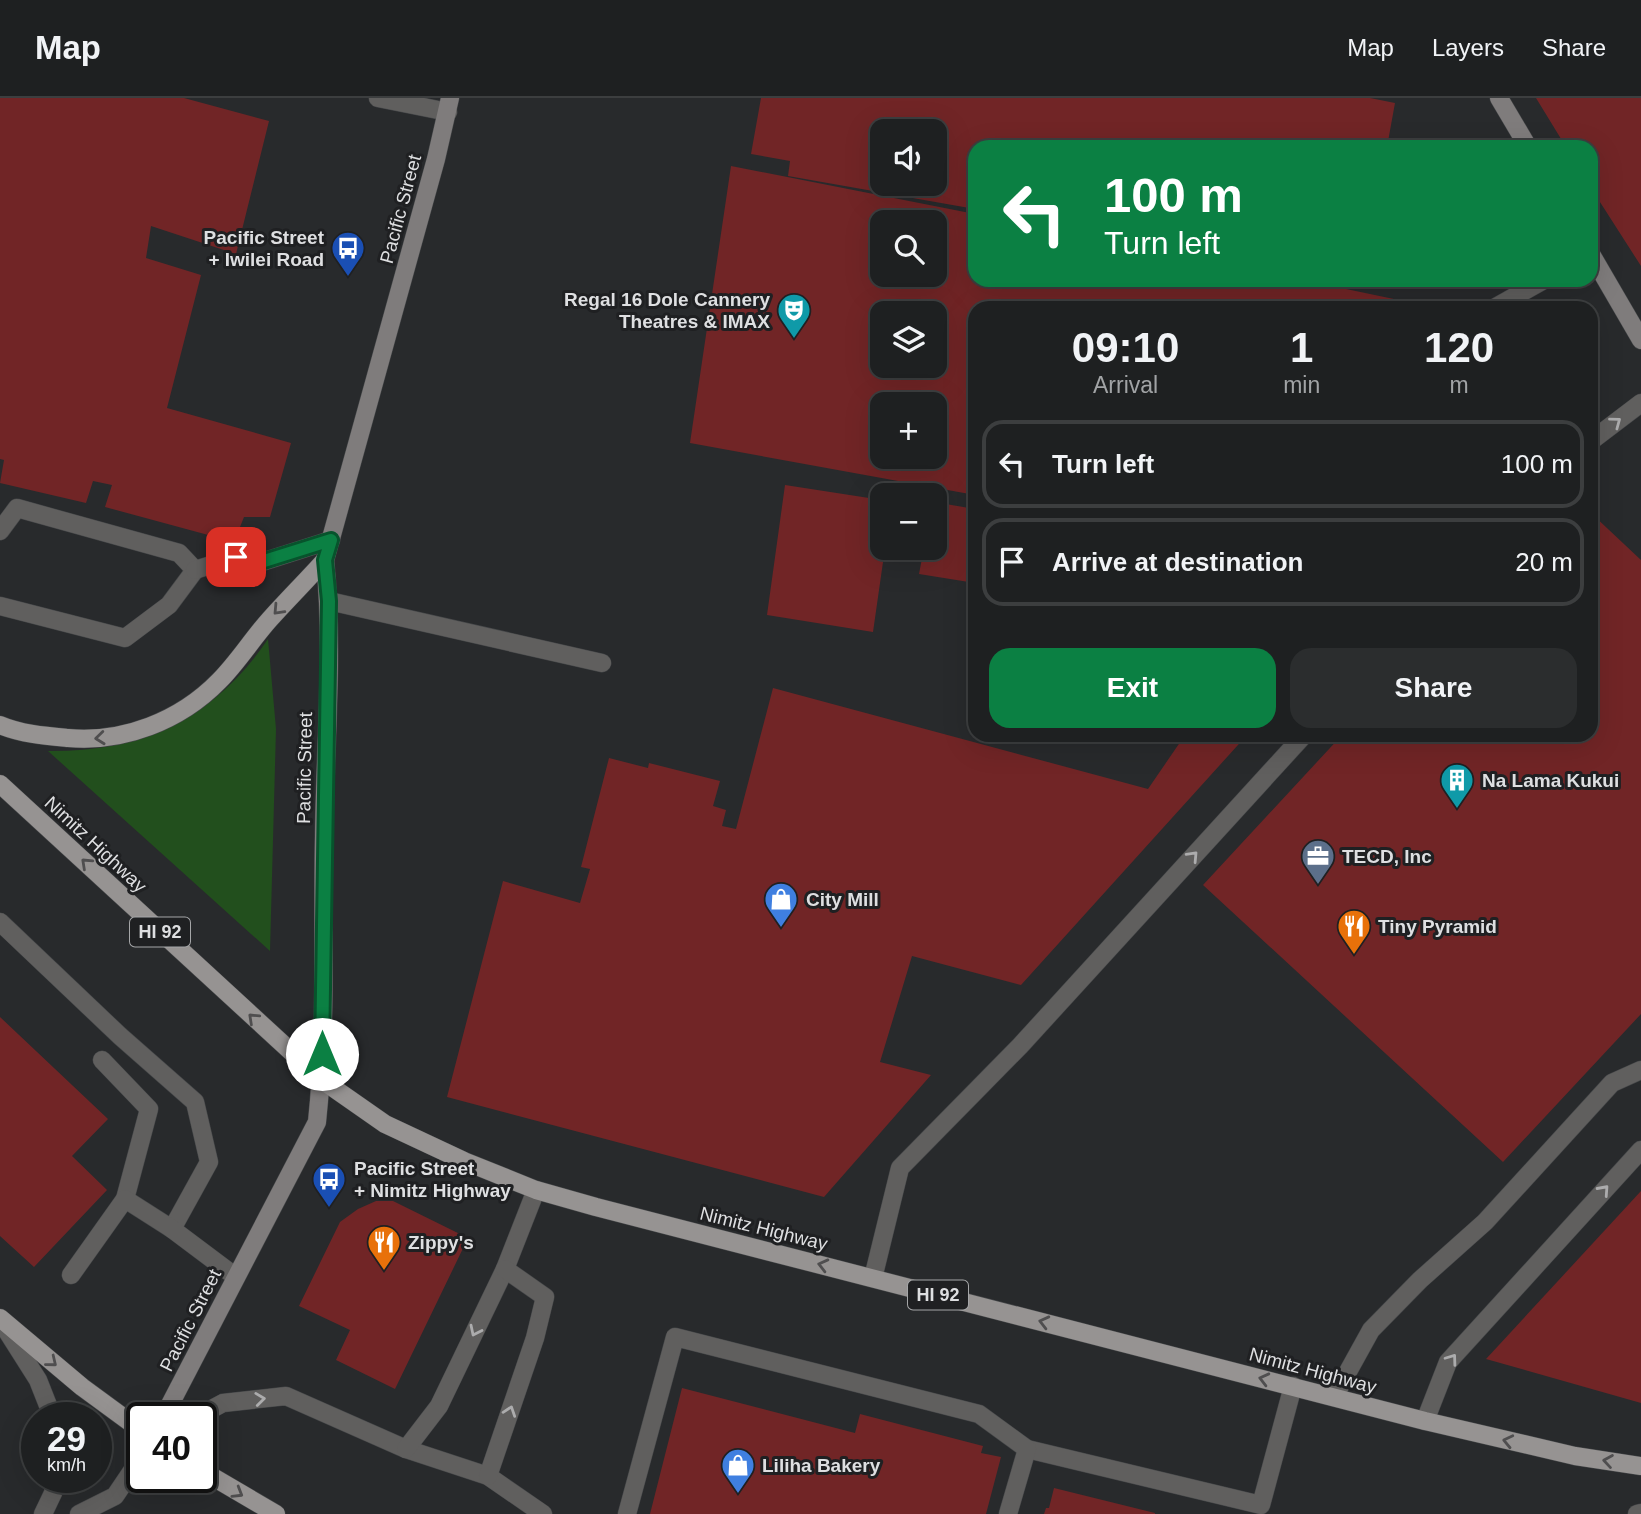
<!DOCTYPE html>
<meta charset="utf-8">
<style>
body{margin:0;font-family:Helvetica,sans-serif;background:#2b2d2e;color:#f1f3f6;height:100vh;display:flex;flex-direction:column;font-size:26px;white-space:nowrap}
*{box-sizing:border-box;margin:0}
p{font-size:23px;color:#a1a3a5}
.icon{flex:none;width:38px;height:38px;fill:none;stroke:currentColor;stroke-width:2;stroke-linecap:round;stroke-linejoin:round}
.map{position:relative;flex:1;overflow:hidden}
.sheet{position:absolute;left:968px;top:203px;width:630px;height:441px;display:flex;flex-direction:column;background:#1e2021;border-radius:21px;box-shadow:0 7px 28px #0002,0 0 0 2px #3c3e3f}
.sheet>*{flex:none}
.guide{position:absolute;left:968px;top:42px;width:630px;height:147px;border-radius:21px;box-shadow:0 7px 28px #0002,0 0 0 2px #3c3e3f;background:#0b8043;color:#fff;overflow:hidden}
.buttons{position:absolute;left:870px;top:21px;display:grid;gap:14px}
.buttons a{display:grid;place-items:center;width:77px;height:77px;border-radius:14px;background:#1e2021;box-shadow:0 7px 28px #0002,0 0 0 2px #3c3e3f;font-size:35px}
.speed{position:absolute;left:21px;top:1304px;display:flex;gap:14px;font-size:35px;font-weight:700;text-align:center}
.speed>*{display:grid;place-content:center;width:91px;height:91px;border-radius:50%;background:#1e2021;box-shadow:0 7px 28px #0002,0 0 0 2px #3c3e3f;line-height:1}
.speed small{font-size:18px;font-weight:400}
.speed .limit{border:4px solid #111;border-radius:10px;background:#fff;color:#111}
.pin{position:absolute;display:grid;place-items:center;width:60px;height:60px;color:#fff;margin:-30px;border-radius:14px;box-shadow:0 4px 10px #0006}
.me{position:absolute;width:77px;margin:-38px;rotate:0deg;stroke-linejoin:round;filter:drop-shadow(0 0 5px #0008)}
.turn{display:flex;align-items:center;gap:24px;height:147px;padding:0 21px;font-size:32px}
.turn .icon{width:91px;height:91px;stroke-width:2.5}
.turn b{display:block;font-size:49px;line-height:60px}
.eta{display:flex;justify-content:space-evenly;align-items:center;height:119px;text-align:center}
.eta b{font-size:42px;font-weight:700;line-height:49px}
.button{display:flex;gap:14px;margin-top:auto;padding:14px 21px}
.button a{flex:1;height:80px;border-radius:21px;background:#0b8043;color:#fff;font-size:28px;font-weight:700;line-height:80px;text-align:center}
.button a+a{background:#2b2d2e;color:#f1f3f6}
ul{padding:0;list-style:none}
li{display:flex;align-items:center;gap:21px;height:88px;margin:0 14px 10px;padding:0 7px;border:4px solid #3c3e3f;border-radius:21px}
li div{flex:1}
li b{display:block;font-size:26px}
li em{font-style:normal}
header{display:flex;align-items:center;gap:42px;box-sizing:border-box;height:98px;padding:0 35px;background:#1e2021;border-bottom:2px solid #3c3e3f}
header strong{font-size:33px}
nav{display:flex;gap:38px;margin-inline-start:auto;font-size:24px}
.map>svg:first-child{display:block}
</style>
<header>
<strong>Map</strong>
<nav><a>Map</a><a>Layers</a><a>Share</a></nav>
</header>
<div class="map">
<svg width="1641" height="1416" viewBox="0 0 1641 1416">
<rect width="100%" height="100%" fill="#282a2c"/>
<path fill="#224f1d" d="M268 541 276 631 270 853 48 653C142 654 215 620 268 541Z"/>
<g fill="#712526" fill-rule="evenodd">
<path d="M0 0H184L269 23 236 156 151 128 146 160 201 177 167 310 291 345 270 419H244L234 444 105 409 112 387 93 383 86 405 0 385 4 362 0 361Z"/>
<path d="M761 0H1370L1395 5 1387 49H975V111L788 78 790 63 751 56ZM882 33H934V86H882Z"/>
<path d="M1536 0H1641V168L1591 90V49H1566Z"/>
<path d="M731 68 975 116V182H1303L1437 210H975V397L690 345ZM882 124H934V177H882ZM882 215H934V268H882ZM882 306H934V359H882Z"/>
<path d="M785 387 882 402V450H885L873 534 767 517Z"/>
<path d="M934 404 975 411V485L919 476 924 450H934Z"/>
<path d="M1591 415 1641 462V916L1503 1064 1203 787 1342 637H1591Z"/>
<path d="M773 590 1148 691 1185 637H1247L1021 887 912 858 880 964 931 977 824 1099 447 999 503 783 580 805 590 771 581 769 609 660 648 670 649 665 720 683 713 708 726 712 722 728 736 731Z"/>
<path d="M0 919 108 1021 72 1058 107 1092 34 1169 0 1138Z"/>
<path d="M1641 1093V1305L1486 1261Z"/>
<path d="M376 1103H393L468 1140 395 1291 336 1262 350 1232 299 1208 340 1124 358 1111Z"/>
<path d="M682 1290 855 1335 860 1316 983 1348 981 1355 1001 1359 986 1416H650Z"/>
<path d="M1054 1390 1155 1415V1416H1044L1046 1410H1049Z"/>
</g>
<g fill="none" stroke-linecap="round" stroke-linejoin="round">
<defs>
<g id="lane">
<path d="M378 0 448 14"/>
<path d="M1494 210 1544 182"/>
<path d="M1591 343 1641 305"/>
<path d="M0 433 17 410 179 455 195 472 169 507 125 540 0 508"/>
<path d="M195 472 236 459 262 464 331 442"/>
<path d="M329 503 602 565"/>
<path d="M0 824 120 938 195 1004 209 1064 172 1131"/>
<path d="M102 962 149 1011 125 1101"/>
<path d="M71 1177 125 1101 172 1131 236 1179"/>
<path d="M873 1180 900 1070 1020 948 1304 637"/>
<path d="M0 1222 38 1282 53 1320"/>
<path d="M1334 1299 1371 1232 1420 1182 1485 1124 1612 985 1641 972"/>
<path d="M195 1320 223 1305 286 1298 406 1351 488 1378 543 1416"/>
<path d="M1425 1323 1448 1264 1641 1052"/>
<path d="M406 1351 439 1308 505 1171 536 1092"/>
<path d="M1027 1351 1261 1407 1293 1288"/>
<path d="M488 1378 535 1240 545 1199 505 1171"/>
<path d="M43 1416 53 1395 56 1379"/>
<path d="M79 1416 115 1398 142 1358"/>
<path d="M627 1416 675 1239 979 1316 1027 1351 1008 1416"/>
</g>
<path id="street" d="M1637 1416 1641 1415"/>
<g id="secondary">
<path d="M1499 0 1528 49"/>
<path d="M1591 156 1641 242"/>
<path d="M163 1320 317 1024C327 930 322 833 324 738 325 646 334 553 325 462L436 61 450 0"/>
</g>
<g id="primary">
<path d="M0 627C21 636 46 638 68 640 123 645 180 623 219 583 238 564 252 541 270 521 288 501 307 482 325 462"/>
<path d="M0 686 322 982 385 1026 464 1063 536 1092 596 1109 1425 1323 1575 1358 1641 1368"/>
<path d="M0 1220 82 1289 142 1333"/>
<path d="M201 1372 276 1416"/>
</g>
</defs>
<use href="#lane" stroke="#454749" stroke-width="19"/>
<use href="#street" stroke="#454749" stroke-width="19"/>
<use href="#secondary" stroke="#454749" stroke-width="19"/>
<use href="#primary" stroke="#454749" stroke-width="19"/>
<use href="#lane" stroke="#605f5e" stroke-width="18"/>
<use href="#street" stroke="#605f5e" stroke-width="18"/>
<use href="#secondary" stroke="#7f7c7c" stroke-width="18"/>
<use href="#primary" stroke="#969392" stroke-width="18"/>
</g>
<defs><path id="oneway-chevron" d="M-2-3.5L2.5 0L-2 3.5" fill="none" stroke-width="1.6" stroke-linecap="round" stroke-linejoin="round" transform="scale(1.75)"/></defs>
<g stroke="#acacad">
<use href="#oneway-chevron" transform="translate(1616 324) rotate(-37)"/>
<use href="#oneway-chevron" transform="translate(1193 758) rotate(-47)"/>
<use href="#oneway-chevron" transform="translate(1604 1092) rotate(-48)"/>
<use href="#oneway-chevron" transform="translate(475 1233) rotate(116)"/>
<use href="#oneway-chevron" transform="translate(1452 1261) rotate(-54)"/>
<use href="#oneway-chevron" transform="translate(260 1301) rotate(-7)"/>
<use href="#oneway-chevron" transform="translate(510 1313) rotate(-71)"/>
</g>
<g stroke="#4f4e4f">
<use href="#oneway-chevron" transform="translate(278 512) rotate(133)"/>
<use href="#oneway-chevron" transform="translate(100 640) rotate(174)"/>
<use href="#oneway-chevron" transform="translate(86 765) rotate(-137)"/>
<use href="#oneway-chevron" transform="translate(253 920) rotate(-137)"/>
<use href="#oneway-chevron" transform="translate(823 1167) rotate(-166)"/>
<use href="#oneway-chevron" transform="translate(1044 1224) rotate(-166)"/>
<use href="#oneway-chevron" transform="translate(52 1264) rotate(39)"/>
<use href="#oneway-chevron" transform="translate(1264 1281) rotate(-166)"/>
<use href="#oneway-chevron" transform="translate(1508 1343) rotate(-167)"/>
<use href="#oneway-chevron" transform="translate(1608 1363) rotate(-171)"/>
<use href="#oneway-chevron" transform="translate(238 1395) rotate(31)"/>
</g>
<g fill="none" stroke-linecap="round" stroke-linejoin="round">
<defs>
<path id="route" d="M236 459 261 464 331 442 325 462 329 503 322 956"/>
</defs>
<use href="#route" stroke="#07532c" stroke-width="18"/>
<use href="#route" stroke="#0b8043" stroke-width="12"/>
</g>
<defs>
<symbol id="bus-pin" viewBox="-11 -11 22 30"><path d="M0 17L-7.5 6A9.5 9.5 0 1 1 7.5 6Z" fill="#1a4fb4" stroke="#1f2022"/><path d="M-5-6H5V4H4V6H2V4H-2V6H-4V4H-5ZM-3.5-4V0h7V-4ZM-3.5 1.2v1.5H-2V1.2ZM2 1.2v1.5H3.5V1.2Z" fill="#fff"/></symbol>
<symbol id="theatre-pin" viewBox="-11 -11 22 30"><path d="M0 17L-7.5 6A9.5 9.5 0 1 1 7.5 6Z" fill="#0f9aa8" stroke="#1f2022"/><path d="M-5-5.5Q0-4 5-5.5V0Q5 5 0 6Q-5 5-5 0ZM-3.3-2.5H-1v1.5H-3.3ZM1-2.5H3.3v1.5H1ZM-2.8 1Q0 5.5 2.8 1Z" fill="#fff"/></symbol>
<symbol id="building-pin" viewBox="-11 -11 22 30"><path d="M0 17L-7.5 6A9.5 9.5 0 1 1 7.5 6Z" fill="#0f9aa8" stroke="#1f2022"/><path d="M-4-6H4V6H1V3H-1V6H-4ZM-2.5-4.3h1.7v1.8h-1.7ZM.8-4.3h1.7v1.8H.8ZM-2.5-1h1.7V.8h-1.7ZM.8-1h1.7V.8H.8Z" fill="#fff"/></symbol>
<symbol id="office-pin" viewBox="-11 -11 22 30"><path d="M0 17L-7.5 6A9.5 9.5 0 1 1 7.5 6Z" fill="#5c6f8a" stroke="#1f2022"/><path d="M-6-3h4V-5.5h4V-3h4V5H-6ZM-1-4.5V-3h2v-1.5ZM-6 0V1H6V0Z" fill="#fff"/></symbol>
<symbol id="shop-pin" viewBox="-11 -11 22 30"><path d="M0 17L-7.5 6A9.5 9.5 0 1 1 7.5 6Z" fill="#3f7fe0" stroke="#1f2022"/><path d="M-5-2.5h2.3a2.7 3.5 0 0 1 5.4 0H5L5.5 6h-11ZM-1.5-2.5h3a1.5 2.3 0 0 0-3 0Z" fill="#fff"/></symbol>
<symbol id="restaurant-pin" viewBox="-11 -11 22 30"><path d="M0 17L-7.5 6A9.5 9.5 0 1 1 7.5 6Z" fill="#e8710a" stroke="#1f2022"/><path d="M-5-6h1v4h1v-4h1v4h1v-4h1v5L-1.5 .5V6h-2V.5L-5-1ZM5-6V6H3V1.5H1.5Q1.5-4 5-6Z" fill="#fff"/></symbol>
</defs>
<g fill-rule="evenodd">
<use href="#bus-pin" x="329" y="131" width="38" height="52"/>
<use href="#theatre-pin" x="775" y="193" width="38" height="52"/>
<use href="#building-pin" x="1438" y="663" width="38" height="52"/>
<use href="#office-pin" x="1299" y="739" width="38" height="52"/>
<use href="#shop-pin" x="762" y="782" width="38" height="52"/>
<use href="#restaurant-pin" x="1335" y="809" width="38" height="52"/>
<use href="#bus-pin" x="310" y="1062" width="38" height="52"/>
<use href="#restaurant-pin" x="365" y="1125" width="38" height="52"/>
<use href="#shop-pin" x="719" y="1348" width="38" height="52"/>
</g>
<g text-anchor="middle" stroke-width="6" stroke-linejoin="round" paint-order="stroke">
<g fill="#1f2022" stroke="#a5a6a8" stroke-width="2">
<rect x="130" y="819.5" width="60" height="29" rx="5"/>
<rect x="908" y="1182.5" width="60" height="29" rx="5"/>
</g>
<g font-size="18" font-weight="bold" fill="#dedfe1">
<text x="160" y="840">HI 92</text>
<text x="938" y="1203">HI 92</text>
</g>
<g font-size="19" fill="#dedfe1" stroke="#1f2022">
<text transform="translate(400 111) rotate(-75)" y="7">Pacific Street</text>
<text transform="translate(304 670) rotate(-89)" y="7">Pacific Street</text>
<text transform="translate(96 746) rotate(43)" y="7">Nimitz Highway</text>
<text transform="translate(764 1130) rotate(14)" y="7">Nimitz Highway</text>
<text transform="translate(190 1222) rotate(-63)" y="7">Pacific Street</text>
<text transform="translate(1313 1272) rotate(15)" y="7">Nimitz Highway</text>
</g>
<g font-size="19" font-weight="bold" fill="#dedfe1" stroke="#1f2022" text-anchor="start">
<text x="324" y="146" text-anchor="end">Pacific Street<tspan x="324" dy="22">+ Iwilei Road</tspan></text>
<text x="770" y="208" text-anchor="end">Regal 16 Dole Cannery<tspan x="770" dy="22">Theatres &amp; IMAX</tspan></text>
<text x="1482" y="689">Na Lama Kukui</text>
<text x="1342" y="765">TECD, Inc</text>
<text x="806" y="808">City Mill</text>
<text x="1378" y="835">Tiny Pyramid</text>
<text x="354" y="1077">Pacific Street<tspan x="354" dy="22">+ Nimitz Highway</tspan></text>
<text x="408" y="1151">Zippy's</text>
<text x="762" y="1374">Liliha Bakery</text>
</g>
</g>
</svg>
<div class="buttons">
<a><svg class="icon" aria-label="sound" viewBox="0 0 24 24"><path d="M4 9h4l5-4v14l-5-4H4zM17 9q2 3 0 6"/></svg></a>
<a><svg class="icon" aria-label="search" viewBox="0 0 24 24"><circle cx="10" cy="10" r="6"/><path d="M15 15l6 6"/></svg></a>
<a><svg class="icon" aria-label="layers" viewBox="0 0 24 24"><path d="M12 4l9 5-9 5-9-5zM3 14l9 5 9-5"/></svg></a>
<a>+</a>
<a>−</a>
</div>
<div class="speed"><div>29<small>km/h</small></div><div class="limit">40</div></div>
<div class="pin" style="left:236px;top:459px;background:#d93025"><svg class="icon" aria-label="arrive" viewBox="0 0 24 24"><path d="M6 21V4h12l-3 4 3 4H6"/></svg></div>
<svg class="me" style="left:322px;top:956px" viewBox="-20 -20 40 40"><circle r="19" fill="#fff"/><path d="M0-13L10 11 0 6-10 11z" fill="#0b8043"/></svg>
<div class="guide">
<div class="turn"><svg class="icon" aria-label="left" viewBox="0 0 24 24"><path d="M17 20v-9H6M10 6l-5 5 5 5"/></svg><div><b>100 m</b>Turn left</div></div>
</div>
<section class="sheet">
<div class="eta">
<div><b>09:10</b><p>Arrival</p></div>
<div><b>1</b><p>min</p></div>
<div><b>120</b><p>m</p></div>
</div>
<ul>
<li><svg class="icon" aria-label="left" viewBox="0 0 24 24"><path d="M17 20v-9H6M10 6l-5 5 5 5"/></svg><div><b>Turn left</b></div><em>100 m</em></li>
<li><svg class="icon" aria-label="arrive" viewBox="0 0 24 24"><path d="M6 21V4h12l-3 4 3 4H6"/></svg><div><b>Arrive at destination</b></div><em>20 m</em></li>
</ul>
<div class="button"><a>Exit</a><a>Share</a></div>
</section>
</div>
